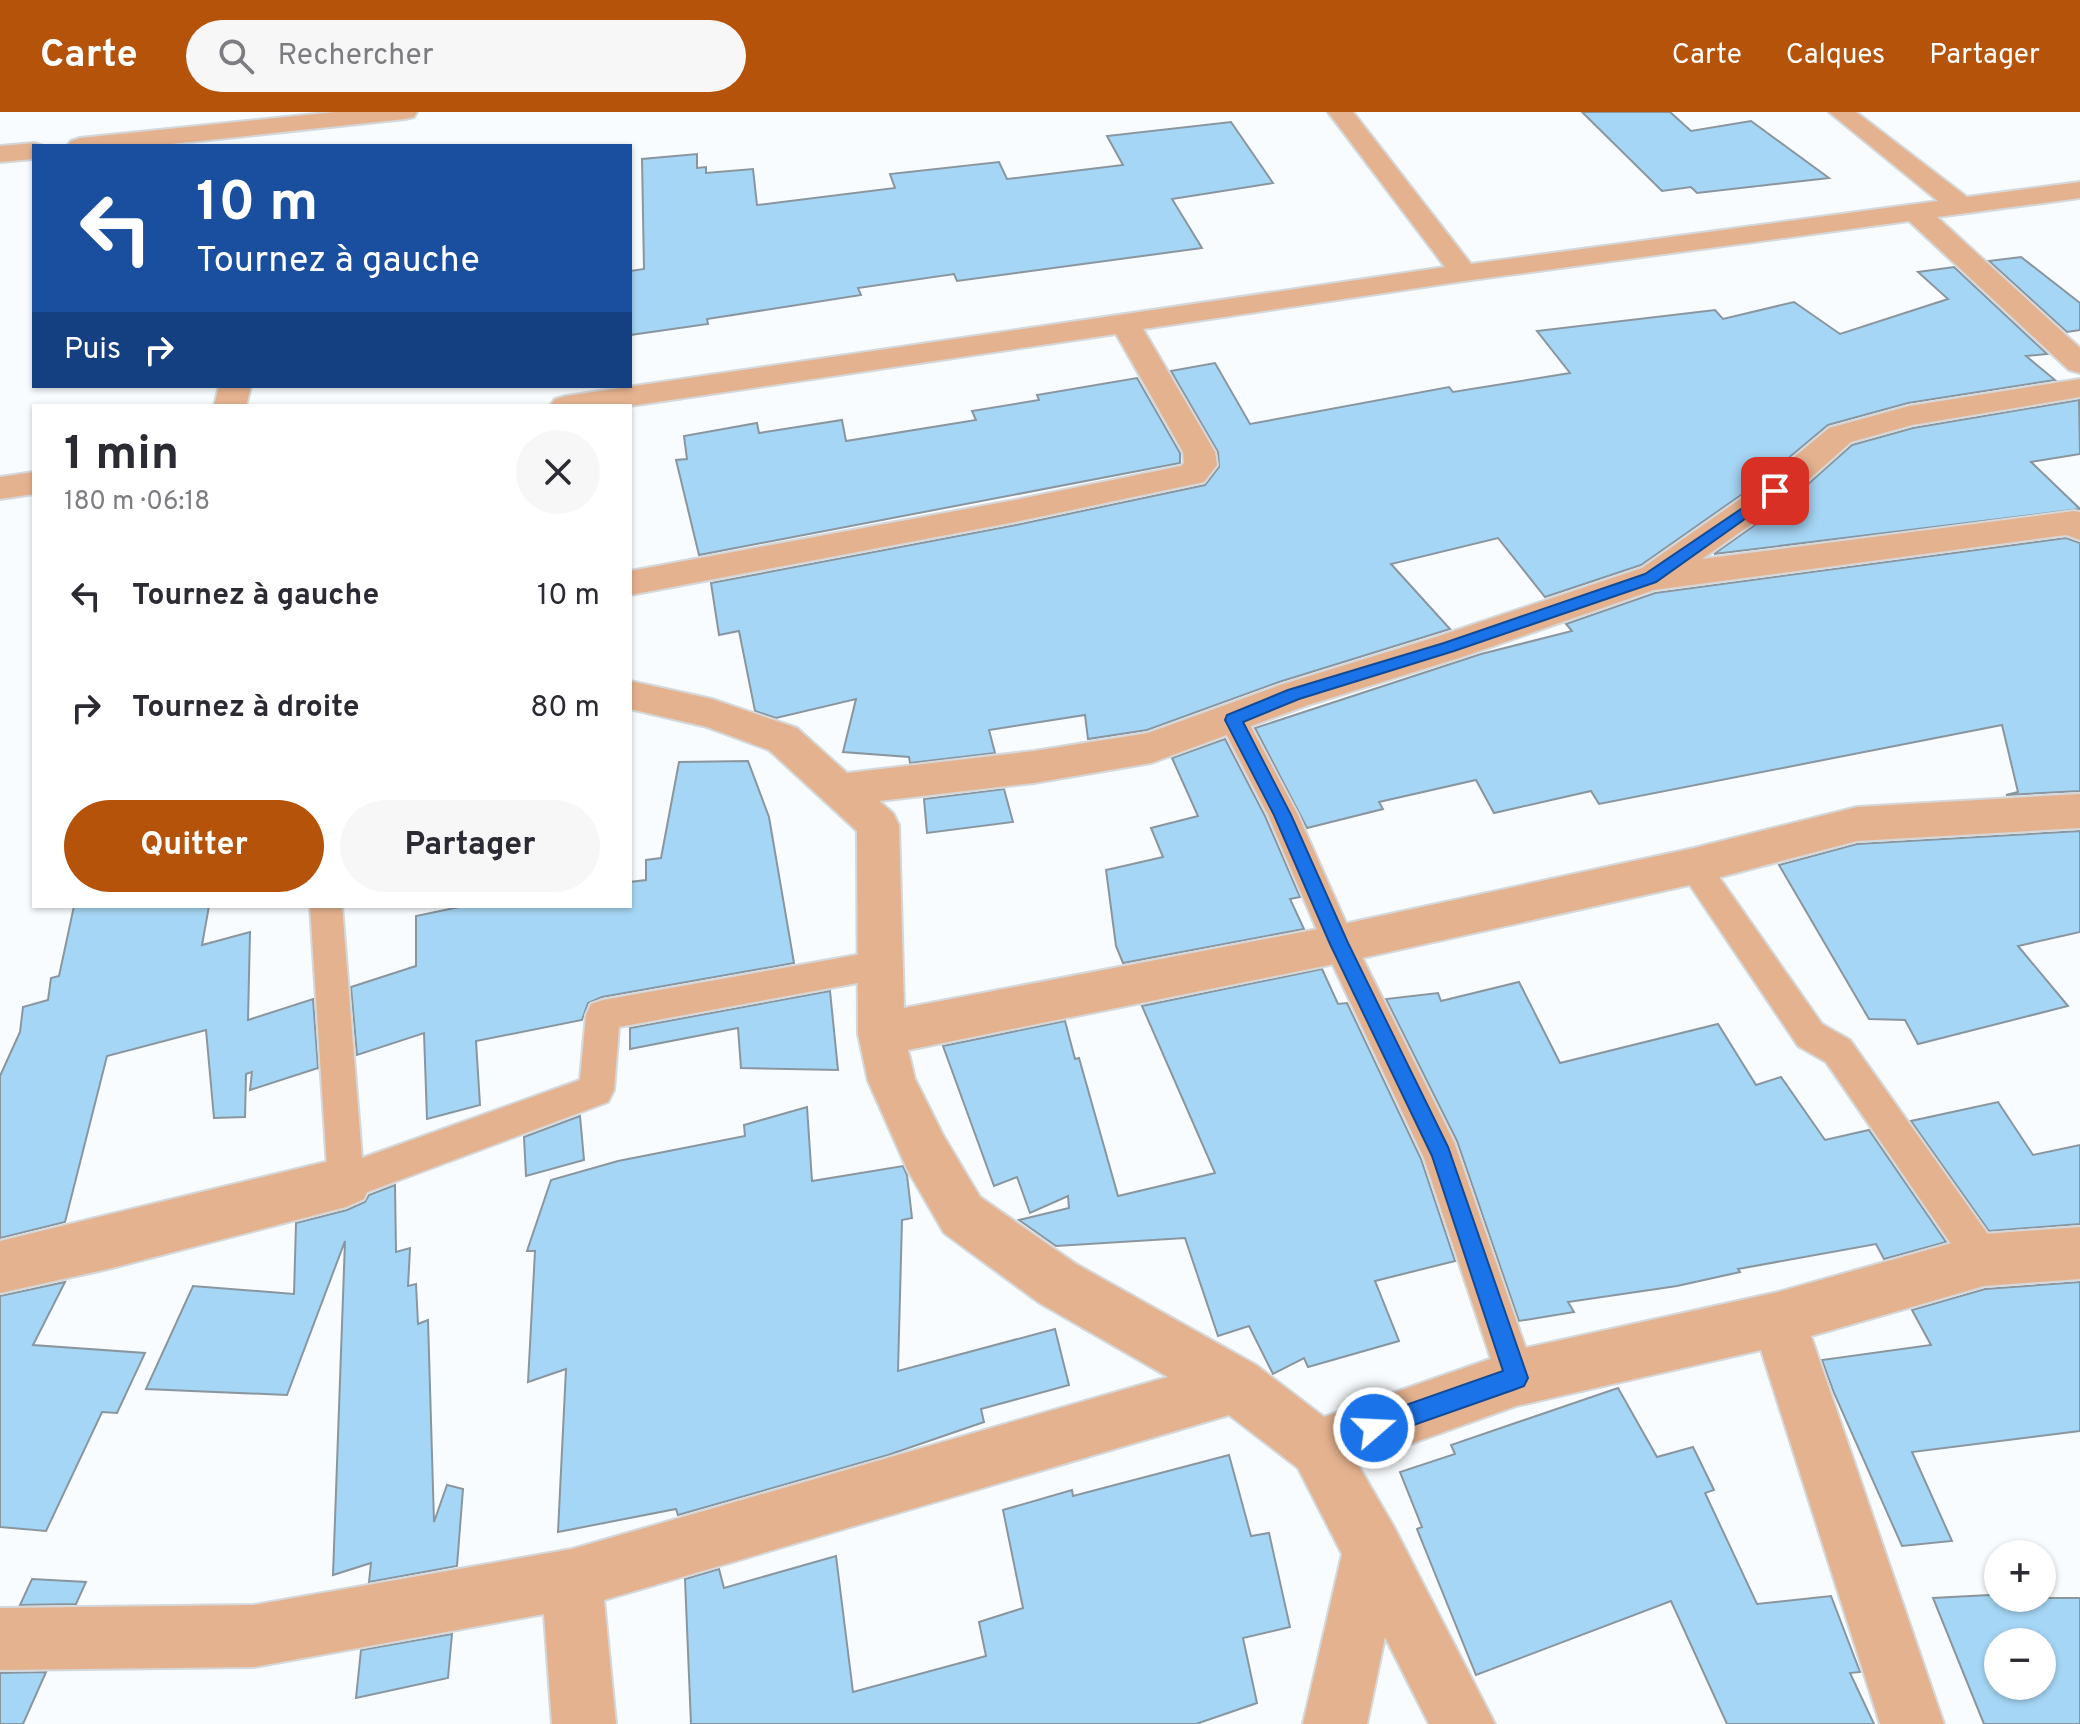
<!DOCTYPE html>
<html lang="fr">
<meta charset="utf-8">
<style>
body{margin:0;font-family:Overpass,sans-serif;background:#f7f7f7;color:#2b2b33;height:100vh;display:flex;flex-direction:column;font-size:30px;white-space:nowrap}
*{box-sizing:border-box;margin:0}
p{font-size:26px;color:#7c7c81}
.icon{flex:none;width:44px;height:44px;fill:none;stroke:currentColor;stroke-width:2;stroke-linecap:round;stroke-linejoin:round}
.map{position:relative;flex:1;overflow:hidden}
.details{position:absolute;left:32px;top:292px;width:600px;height:504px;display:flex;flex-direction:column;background:#fff;border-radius:0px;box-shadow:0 2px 6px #0004}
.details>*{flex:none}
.top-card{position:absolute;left:32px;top:32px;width:600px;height:244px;border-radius:0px;box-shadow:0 2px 6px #0004;background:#1a4fa0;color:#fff;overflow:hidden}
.buttons{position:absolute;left:1984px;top:1428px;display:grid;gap:16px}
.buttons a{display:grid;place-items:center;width:72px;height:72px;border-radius:50%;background:#fff;box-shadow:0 2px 6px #0004;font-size:40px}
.pin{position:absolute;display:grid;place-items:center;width:68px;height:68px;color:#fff;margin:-34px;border-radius:16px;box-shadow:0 4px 12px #0006}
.me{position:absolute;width:88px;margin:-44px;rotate:71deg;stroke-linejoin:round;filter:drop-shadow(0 0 6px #0008)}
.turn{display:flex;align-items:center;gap:28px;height:168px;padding:0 32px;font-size:36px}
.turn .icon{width:104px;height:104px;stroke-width:2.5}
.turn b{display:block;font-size:56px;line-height:68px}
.then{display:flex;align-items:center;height:76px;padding:0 32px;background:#0003;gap:16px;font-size:30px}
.round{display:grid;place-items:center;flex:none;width:84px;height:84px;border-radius:42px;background:#f7f7f7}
.summary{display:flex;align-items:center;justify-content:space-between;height:136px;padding:0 32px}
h1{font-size:48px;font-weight:700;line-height:60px}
.primary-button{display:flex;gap:16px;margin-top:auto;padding:16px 32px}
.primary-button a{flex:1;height:92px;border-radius:48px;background:#b45309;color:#fff;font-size:32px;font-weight:700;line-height:92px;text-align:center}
.primary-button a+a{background:#f7f7f7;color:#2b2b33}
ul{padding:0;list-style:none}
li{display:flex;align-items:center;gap:24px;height:112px;padding:0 32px}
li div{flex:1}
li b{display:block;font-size:30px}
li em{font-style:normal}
header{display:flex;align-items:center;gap:48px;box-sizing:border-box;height:112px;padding:0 40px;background:#b45309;color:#fff}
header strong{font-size:38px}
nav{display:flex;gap:44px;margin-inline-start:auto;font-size:28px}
.search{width:560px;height:72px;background:#f7f7f7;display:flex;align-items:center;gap:20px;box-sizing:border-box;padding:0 28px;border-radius:44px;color:#7c7c81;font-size:30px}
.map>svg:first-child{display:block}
</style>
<header>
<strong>Carte</strong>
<div class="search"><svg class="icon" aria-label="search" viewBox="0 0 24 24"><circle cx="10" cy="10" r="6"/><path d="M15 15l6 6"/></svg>Rechercher</div>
<nav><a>Carte</a><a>Calques</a><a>Partager</a></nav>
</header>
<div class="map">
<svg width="2080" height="1612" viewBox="0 0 2080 1612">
<rect width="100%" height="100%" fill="#f9fcfe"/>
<g fill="#a6d6f5" stroke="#89969f" stroke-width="2" fill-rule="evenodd">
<path d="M1582 0H1670L1691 19 1751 9 1829 66 1697 81 1691 75 1662 79Z"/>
<path d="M1231 10 1273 71 1172 87 1202 136 957 169 954 162 858 176 861 183 707 207 708 212 630 223V159L644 157 642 47 697 42V56L706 55V61L753 57 757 93 895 76 890 62 999 50 1007 67 1123 53 1107 24Z"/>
<path d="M2021 145 2080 191V218L2067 220 1989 149Z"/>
<path d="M1954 155 2047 242 2026 244 2055 268 1908 291 1828 313 1761 369 1641 453 1545 485 1498 426 1391 452 1450 517 1279 570 1147 618 1088 627 1085 603 989 618 995 641 910 651 909 645 843 640 856 587 776 606 755 599 739 519 719 523 711 471 1016 413 1205 373 1219 355 1218 340 1171 259 1215 251 1250 312 1449 275 1453 280 1570 261 1537 219 1715 198 1723 207 1794 190 1840 222 1948 187 1918 160Z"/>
<path d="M1137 266 1180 341V351L699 443 676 348 687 347 684 324 757 311 759 321 842 308 846 329 976 308 972 299 1039 288 1037 283Z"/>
<path d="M2079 288 2080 342 2031 350 2080 397 1714 442 1789 389 1852 333 1913 316Z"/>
<path d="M2066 426 2080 431V679L2006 683 2018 680 2002 613 1599 692 1591 679 1494 701 1476 668 1379 690 1383 697 1307 716 1255 616 1481 542 1572 519 1566 512 1655 481Z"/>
<path d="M1225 627 1265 704 1300 785 1290 787 1304 817 1123 851 1116 834 1106 758 1163 745 1151 716 1198 704 1172 646Z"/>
<path d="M748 649 769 705 794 851 602 885 588 891 582 908 476 929 480 993 427 1007 424 921 357 943 351 875 416 854V804L464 794H630V770L646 768V748L661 746 679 650Z"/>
<path d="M1004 677 1013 710 927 721 924 687Z"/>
<path d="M2080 719V820L2018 834 2068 894 1918 932 1905 908 1869 907 1779 753 1857 732Z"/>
<path d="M74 794H209L202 833 250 820 248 908 313 887 318 956 250 978 252 960 246 962 245 1005 214 1006 206 918 107 944 65 1110 0 1126V964L20 920 23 895 48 888 51 866 59 864Z"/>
<path d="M1322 857 1338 892 1347 891 1421 1047 1455 1149 1375 1169 1399 1229 1308 1255 1304 1246 1273 1262 1249 1214 1218 1224 1185 1126 1056 1134 1019 1108 1069 1096 1068 1084 1030 1101 1017 1065 994 1074 943 934 1065 909 1075 947 1079 946 1118 1084 1215 1061 1142 894Z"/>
<path d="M1519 870 1560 951 1718 912 1756 973 1781 965 1825 1028 1869 1018 1946 1130 1884 1147 1876 1132 1738 1157 1740 1160 1677 1174 1568 1190 1574 1200 1519 1209 1457 1029 1386 887 1438 881 1441 889Z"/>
<path d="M830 879 838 958 741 956 738 916 630 937V916Z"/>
<path d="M1998 990 2033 1043 2080 1033V1112L1989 1119 1911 1009Z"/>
<path d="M807 995 812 1069 903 1054 907 1063 912 1106 902 1108 898 1259 1055 1217 1069 1273 981 1297 984 1310 888 1343 678 1403 676 1397 558 1420 566 1257 528 1270 535 1139H527L551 1068 618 1049 745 1024 744 1013Z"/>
<path d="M580 1004 584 1048 526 1064 524 1025Z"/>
<path d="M395 1073 396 1140 410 1136 408 1174 416 1172 418 1212 428 1208 434 1410 447 1373 463 1377 457 1454 369 1470 371 1451 333 1463 345 1129 287 1283 146 1277 193 1174 294 1182 296 1111 347 1098 365 1090 369 1083Z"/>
<path d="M65 1170 33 1233 145 1241 117 1301 102 1300 46 1419 0 1415V1184Z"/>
<path d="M2080 1170V1319L1912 1340 1952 1429 1902 1434 1834 1281 1822 1248 1931 1233 1912 1198 1985 1177Z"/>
<path d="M1618 1276 1657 1345 1693 1335 1714 1378 1705 1381 1757 1492 1831 1484 1860 1560 1850 1561 1874 1612H1727L1671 1489 1476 1563 1417 1417 1422 1415 1400 1360 1455 1342 1451 1333Z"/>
<path d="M1229 1343 1251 1424 1269 1421 1290 1515 1243 1526 1257 1591 1196 1612H691L685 1467 719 1457 724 1476 836 1444 853 1580 986 1544 979 1510 1023 1496 1003 1398 1072 1378 1073 1384Z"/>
<path d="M32 1467 86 1470 76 1492 20 1493Z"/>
<path d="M1990 1483H1998V1486H2080V1612H1984L1933 1486ZM1998 1530H2042V1574H1998Z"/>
<path d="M452 1522 448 1566 356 1586 361 1538Z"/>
<path d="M46 1560 23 1612H0V1561Z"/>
</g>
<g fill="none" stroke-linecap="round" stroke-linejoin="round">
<defs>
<g id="service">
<path d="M1233 597 1243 600 1298 703 1354 829 1454 1030 1536 1266 1530 1280 1516 1286 1502 1280 1424 1046 1323 832 1268 703 1219 608 1223 600Z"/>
<path d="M1694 741 1705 745 1822 912 1850 928 1997 1135 2003 1148 1997 1161 1984 1167 1971 1161 1826 950 1798 934 1683 763 1678 754 1683 745Z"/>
<path d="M310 794H342L362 1046 580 968 586 903 591 892 603 888 879 839 891 843 895 853 891 863 879 867 619 915 614 978 608 990 346 1088 333 1083 328 1070Z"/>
</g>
<g id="minor">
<path d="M335 0H417L414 5 405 7 152 34H67L71 29 80 26Z"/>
<path d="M1328 0H1353L1471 152 1938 89 1829 0H1856L1967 85 2080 70V86L1937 105 2080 236V261L2069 258 1909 109 1464 169 1143 217 1215 340 1217 353 1204 370 1015 410 630 483V459L1015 388 1181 354 1184 351 1183 340 1116 222 630 294H550L555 287 566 284 1445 155Z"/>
<path d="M34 31 43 34H34V47L0 50V34Z"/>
<path d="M2080 267V285L1912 313 1851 330 1787 387 1702 447 2074 399 2080 400V428L2066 423 1654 478 1462 545 1308 593 1151 651 1034 671 879 689 893 701 899 713 904 896 1339 813 1694 736 1857 695 2080 682V716L1857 729 1694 772 1339 851 908 938 915 967 943 1023 980 1085 1076 1152 1256 1253 1324 1305 1516 1238 1778 1180 1984 1122 2080 1115V1167L1984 1174 1811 1224 1944 1612H1880L1761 1238 1516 1294 1357 1351 1394 1415 1495 1612H1429L1385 1525 1367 1612H1303L1342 1442 1298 1356 1229 1303 604 1488 616 1612H552L544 1502 254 1555 0 1558V1496L254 1493 572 1437 1168 1265 1038 1190 944 1121 907 1057 868 969 858 922 857 719 769 638 707 615 630 597V569L712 587 797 616 847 661 1034 639 1148 621 1280 573 1436 525 1642 456 1763 371 1829 316 1909 294Z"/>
<path d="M219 274H251L246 294H214Z"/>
<path d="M34 360V382L0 387V365Z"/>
<path d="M346 1045 364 1053 371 1070 364 1087 346 1095 108 1157 0 1181V1129Z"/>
</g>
</defs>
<use href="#service" stroke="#d5d8db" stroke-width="4"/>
<use href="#minor" stroke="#d5d8db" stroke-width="4"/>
<use href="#service" fill="#e5b28f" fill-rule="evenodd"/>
<use href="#minor" fill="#e5b28f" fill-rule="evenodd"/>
</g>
<path fill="#1a73e8" stroke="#114b97" stroke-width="2" d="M1775 374 1780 375V382L1656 470 1454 539 1299 587 1243 610 1291 703 1348 831 1448 1035 1528 1266 1524 1274 1516 1277 1374 1327 1366 1324 1363 1316 1366 1307 1503 1259 1432 1044 1330 832 1274 703 1225 608 1227 603 1288 578 1444 531 1645 462Z"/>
</svg>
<div class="buttons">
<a>+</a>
<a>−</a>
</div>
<div class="pin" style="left:1775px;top:379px;background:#d93025"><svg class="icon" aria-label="arrive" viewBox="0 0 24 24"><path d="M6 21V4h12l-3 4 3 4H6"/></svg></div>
<svg class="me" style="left:1374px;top:1316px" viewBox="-20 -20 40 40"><circle r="17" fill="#1a73e8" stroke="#fff" stroke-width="3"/><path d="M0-11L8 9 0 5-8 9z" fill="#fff"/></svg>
<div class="top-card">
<div class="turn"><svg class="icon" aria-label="left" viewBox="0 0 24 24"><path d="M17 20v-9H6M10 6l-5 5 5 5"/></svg><div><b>10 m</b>Tournez à gauche</div></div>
<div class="then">Puis<svg class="icon" aria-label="right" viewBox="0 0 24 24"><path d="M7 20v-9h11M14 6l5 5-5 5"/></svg></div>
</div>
<section class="details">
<div class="summary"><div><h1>1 min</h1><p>180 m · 06:18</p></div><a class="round"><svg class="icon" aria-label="close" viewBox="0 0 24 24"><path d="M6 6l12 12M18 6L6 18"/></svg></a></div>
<ul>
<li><svg class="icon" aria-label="left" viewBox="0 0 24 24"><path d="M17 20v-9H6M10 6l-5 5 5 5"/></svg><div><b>Tournez à gauche</b></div><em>10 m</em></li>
<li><svg class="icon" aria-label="right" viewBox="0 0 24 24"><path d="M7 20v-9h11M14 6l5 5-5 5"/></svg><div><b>Tournez à droite</b></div><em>80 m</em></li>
</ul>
<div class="primary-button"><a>Quitter</a><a>Partager</a></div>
</section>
</div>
